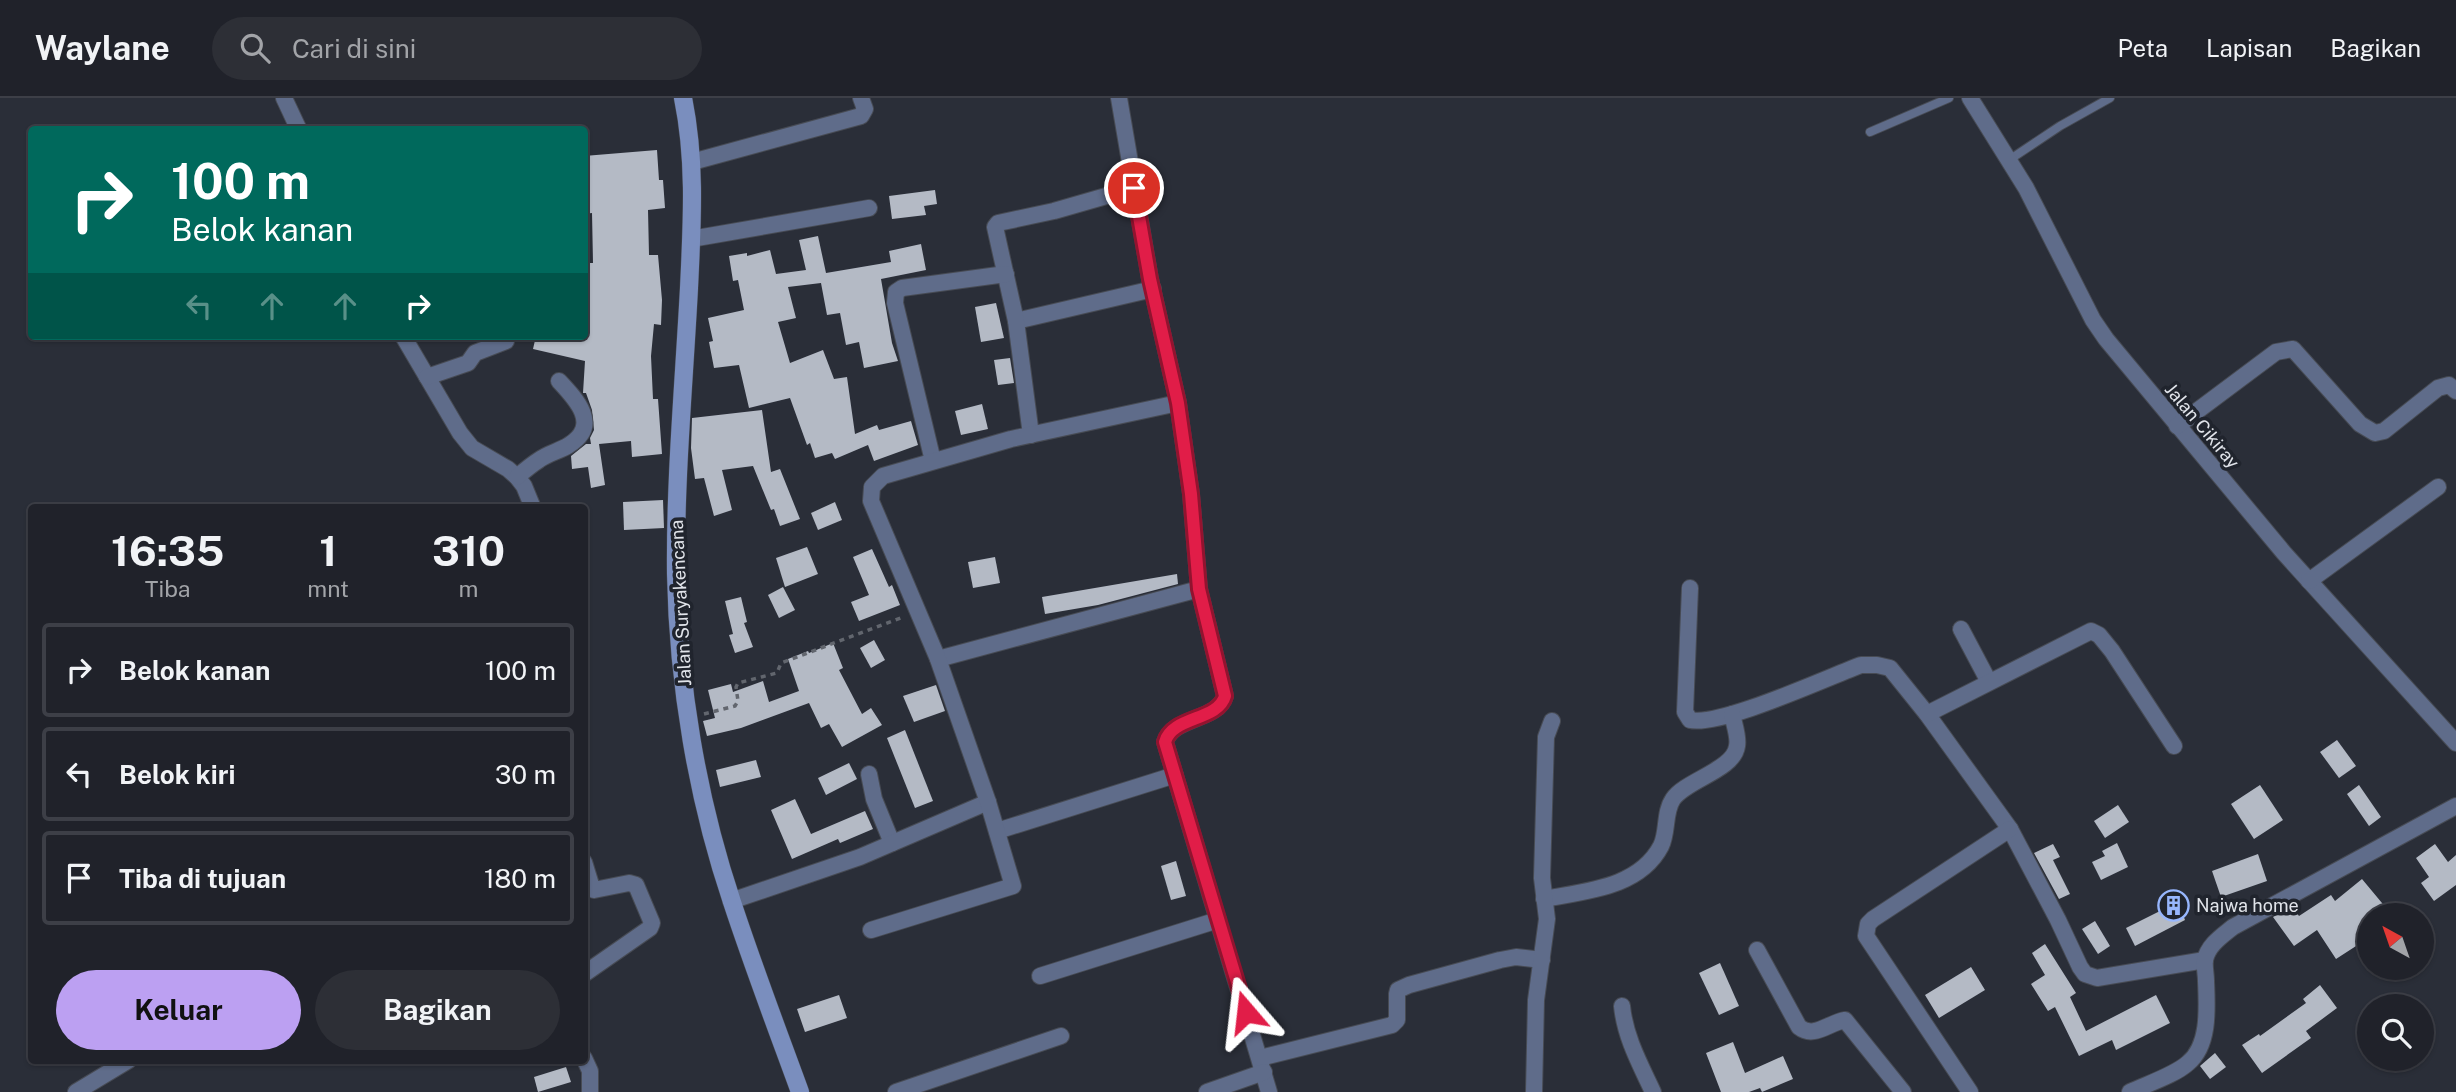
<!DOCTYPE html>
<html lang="id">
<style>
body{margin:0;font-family:"Public Sans",sans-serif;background:#2d2f36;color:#f1f3f6;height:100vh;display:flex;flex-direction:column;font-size:26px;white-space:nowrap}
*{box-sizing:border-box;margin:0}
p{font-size:23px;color:#a2a4a8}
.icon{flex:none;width:38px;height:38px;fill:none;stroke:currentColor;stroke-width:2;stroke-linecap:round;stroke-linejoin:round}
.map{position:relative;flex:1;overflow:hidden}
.side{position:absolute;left:28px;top:406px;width:560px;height:560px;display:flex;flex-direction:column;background:#20222a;border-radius:7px;box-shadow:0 2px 5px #0004,0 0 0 2px #3d3f47}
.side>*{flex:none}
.top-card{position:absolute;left:28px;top:28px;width:560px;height:214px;border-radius:7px;box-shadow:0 2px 5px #0004,0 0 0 2px #3d3f47;background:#00695c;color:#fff;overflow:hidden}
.needle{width:46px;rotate:320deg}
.controls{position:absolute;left:2357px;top:805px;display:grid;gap:14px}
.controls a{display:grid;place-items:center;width:77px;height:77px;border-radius:50%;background:#20222a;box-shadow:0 2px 5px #0004,0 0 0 2px #3d3f47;font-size:35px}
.pin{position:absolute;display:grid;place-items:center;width:60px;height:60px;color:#fff;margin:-30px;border:4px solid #fff;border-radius:50%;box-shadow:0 2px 7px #0007}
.me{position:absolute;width:77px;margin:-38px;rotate:343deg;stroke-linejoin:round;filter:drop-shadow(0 0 5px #0008)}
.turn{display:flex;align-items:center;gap:24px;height:147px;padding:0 28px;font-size:32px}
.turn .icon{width:91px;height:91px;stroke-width:2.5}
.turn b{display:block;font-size:49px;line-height:60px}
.lanes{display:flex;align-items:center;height:66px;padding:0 28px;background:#0003;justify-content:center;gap:35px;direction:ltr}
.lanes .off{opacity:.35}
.eta{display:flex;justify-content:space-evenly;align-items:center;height:119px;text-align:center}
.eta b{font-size:42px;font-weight:700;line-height:49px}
.cta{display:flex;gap:14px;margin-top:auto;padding:14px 28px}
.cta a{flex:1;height:80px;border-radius:42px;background:#bca0f2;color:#111;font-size:28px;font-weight:700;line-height:80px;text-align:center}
.cta a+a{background:#2d2f36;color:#f1f3f6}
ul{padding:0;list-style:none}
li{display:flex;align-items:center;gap:21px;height:94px;margin:0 14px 10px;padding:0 14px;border:4px solid #3d3f47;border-radius:7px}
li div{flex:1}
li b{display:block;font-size:26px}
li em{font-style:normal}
header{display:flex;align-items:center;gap:42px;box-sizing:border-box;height:98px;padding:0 35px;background:#20222a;border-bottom:2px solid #3d3f47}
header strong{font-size:33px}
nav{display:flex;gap:38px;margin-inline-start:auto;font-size:24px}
.search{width:490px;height:63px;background:#2d2f36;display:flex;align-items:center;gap:18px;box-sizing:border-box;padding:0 24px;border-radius:38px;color:#a2a4a8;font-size:26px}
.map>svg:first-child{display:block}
</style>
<header>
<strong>Waylane</strong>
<div class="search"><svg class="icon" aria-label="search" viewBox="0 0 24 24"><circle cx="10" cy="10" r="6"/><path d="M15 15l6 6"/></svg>Cari di sini</div>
<nav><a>Peta</a><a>Lapisan</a><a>Bagikan</a></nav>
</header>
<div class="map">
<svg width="2456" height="994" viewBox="0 0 2456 994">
<rect width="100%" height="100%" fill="#2a2e38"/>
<g fill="#b4bac5">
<path d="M657 52 659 82H663L665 110 648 112 649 157H658L662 202 661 227 654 226 651 258 653 301H658L662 356 632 359 631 343 599 346 605 387 591 390 588 369 572 371 571 358 586 346H591L590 340 594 332 592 312 586 295H583L585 263 533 251 536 238H584V165H593L592 115 584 116V58Z"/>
<path d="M935 92 937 106 924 108 926 117 892 121 889 98Z"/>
<path d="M818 138 826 175 891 164 889 153 921 146 926 172 881 181 892 245 898 263 864 270 859 244 846 247 840 215 827 217 821 185 788 189 796 220 778 224 790 265 823 252 834 281 847 279 855 336 877 327 879 332 911 323 918 347 874 363 868 347 835 361 832 355 815 360 810 345 807 347 790 300 749 310 739 267 714 270 709 244 713 243 708 220 744 212 738 182 733 183 729 158 747 155V158L770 152 776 176 806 172 799 142Z"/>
<path d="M996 205 1004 240 981 244 975 209Z"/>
<path d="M1010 260 1014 285 998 287 994 262Z"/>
<path d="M982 306 988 331 961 337 955 313Z"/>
<path d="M762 312 771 374 780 371 800 421 780 428 774 411 771 412 753 368 722 372 732 412 714 418 704 380 695 381 691 350 692 320Z"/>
<path d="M663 402 664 430 624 432 623 404Z"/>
<path d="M835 404 842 422 818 432 811 415Z"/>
<path d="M807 449 818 476 785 489 776 460Z"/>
<path d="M872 451 889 489 892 487 900 507 859 523 851 504 869 497 853 459Z"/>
<path d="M995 459 1000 485 973 490 968 464Z"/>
<path d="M1177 476 1178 486 1098 507 1045 516 1042 499Z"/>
<path d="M783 489 795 512 779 520 768 497Z"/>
<path d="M741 499 747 524 744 525 753 549 735 555 729 537 733 536 725 503Z"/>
<path d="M874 542 885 562 871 570 860 550Z"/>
<path d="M833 545 843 570 839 572 862 616 871 610 882 627 842 649 829 626 821 630 809 605 741 630 707 638 703 623 715 620 708 592 731 586 733 594 763 583 769 604 799 593 788 561 808 553 809 555Z"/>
<path d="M936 587 945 613 914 624 903 598Z"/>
<path d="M905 632 933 703 915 710 887 640Z"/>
<path d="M2337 642 2356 668 2339 680 2320 654Z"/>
<path d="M756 662 761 679 720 689 716 672Z"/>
<path d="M849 665 857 681 826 697 818 680Z"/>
<path d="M2260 687 2283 722 2254 741 2231 706Z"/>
<path d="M2359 687 2381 719 2369 728 2347 696Z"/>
<path d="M795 701 811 736 865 713 873 731 840 745 838 741 792 761 771 712Z"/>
<path d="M2118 707 2129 724 2105 740 2094 723Z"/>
<path d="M2117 745 2128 769 2101 782 2092 764 2105 758 2102 753Z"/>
<path d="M2053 746 2060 759 2053 762 2070 796 2059 801 2034 755Z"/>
<path d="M2435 746 2448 764 2456 757V787L2434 803 2421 785 2429 779 2416 760Z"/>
<path d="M2258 756 2267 783 2221 799 2212 773Z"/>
<path d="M1176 763 1186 798 1171 802 1161 768Z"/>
<path d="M2362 781 2392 817H2370V839L2336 861 2317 832 2294 848 2273 819 2292 809 2299 818 2331 797 2335 803Z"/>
<path d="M2178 804 2185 822 2135 848 2126 830Z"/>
<path d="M2095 823 2110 848 2098 856 2082 831Z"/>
<path d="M2045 846 2076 895 2070 899 2086 933 2156 897 2170 925 2116 952 2112 942 2079 958 2055 909 2048 913 2031 886 2045 877 2032 855Z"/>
<path d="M1720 865 1739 908 1719 917 1699 875Z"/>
<path d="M1971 869 1985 892 1939 920 1925 897Z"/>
<path d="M2320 887 2337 910 2306 933 2311 940 2262 975 2242 947 2259 936 2260 938 2306 905 2303 901Z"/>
<path d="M839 897 847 920 805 934 797 911Z"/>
<path d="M1733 944 1745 975 1783 958 1793 981 1762 994 1760 990 1749 994H1721L1706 955Z"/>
<path d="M2215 955 2226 969 2210 981 2200 968Z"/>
<path d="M566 969 571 984 538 994 534 979Z"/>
</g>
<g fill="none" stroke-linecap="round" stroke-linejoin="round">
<defs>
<g id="lane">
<path d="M1870 34 1949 0"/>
<path d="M2009 62 2060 28 2110 0"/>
</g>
<g id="street">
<path d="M284 0 299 32"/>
<path d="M1119 0 1150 181 1178 305 1191 396 1199 491 1225 598C1218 623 1173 618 1165 644L1269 994"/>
<path d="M1970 0 2026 90 2093 222 2106 241 2284 455 2456 645"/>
<path d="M692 64 861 18 865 11 861 0"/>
<path d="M691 141 869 110"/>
<path d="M1016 223 1153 191"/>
<path d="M403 238 460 335 472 350 508 371 517 379 524 388 533 410"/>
<path d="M427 279 468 265 475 255 506 243"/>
<path d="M2177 328 2276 254 2293 251 2360 326 2375 335 2384 333 2438 290 2449 287 2456 293"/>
<path d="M1031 337 1016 223 995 129 998 125 1054 113 1134 90"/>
<path d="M933 363 895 205 896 194 902 190 1006 176"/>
<path d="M517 379C524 373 531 367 539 362 548 355 560 353 569 347 601 327 576 301 559 283"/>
<path d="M2309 483 2438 389"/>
<path d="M1690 490 1685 614 1690 622C1720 629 1826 580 1861 567H1877L1890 570 1927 616 2010 731 2058 822 2080 869 2085 876 2097 880 2205 862"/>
<path d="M1961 531 1989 584"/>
<path d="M938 561 1199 491"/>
<path d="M1927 616 2091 533 2099 537 2112 553 2174 648"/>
<path d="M869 676 874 701 892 745"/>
<path d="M997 733 1175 677"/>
<path d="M584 764 592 790 594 792 629 785 636 787 652 825 650 830 584 876"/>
<path d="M1544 801C1585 793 1639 790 1661 748 1668 734 1664 714 1673 701 1686 682 1734 672 1737 648 1739 639 1734 626 1732 616"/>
<path d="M731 803 860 759 988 704"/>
<path d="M871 832 1013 788 988 704 938 561 871 403 872 389 883 378 1011 341 1178 305"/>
<path d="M1757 852 1799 929C1814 941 1828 925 1845 922L1903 994"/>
<path d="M1040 878 1218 822"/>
<path d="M1622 908C1625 939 1640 966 1653 994"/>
<path d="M584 960 590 973V994"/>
<path d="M1260 960 1392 927 1397 922V896L1398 892 1409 887 1500 862 1516 859 1542 862"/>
<path d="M76 994 129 962"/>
<path d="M896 994 1061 938"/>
<path d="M1207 994 1264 974"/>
<path d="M1534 994 1536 902 1547 821 1542 780 1546 639 1552 623"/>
<path d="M1970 994 1866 838 1868 826 1873 821 2010 731"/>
<path d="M2130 994C2147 986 2175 977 2188 965 2210 947 2207 909 2206 883 2206 876 2204 868 2205 862 2208 847 2222 838 2233 829L2456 708"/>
</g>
<path id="secondary" d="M683 0C696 63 692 126 689 190 684 285 675 381 676 476 678 586 697 700 732 804 753 868 777 931 800 994"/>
</defs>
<use href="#lane" stroke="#474b54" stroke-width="10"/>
<use href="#street" stroke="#474b54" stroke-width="18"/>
<use href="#secondary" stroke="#474b54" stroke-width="19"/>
<path stroke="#62666e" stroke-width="3.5" stroke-dasharray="5 5" stroke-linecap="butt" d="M704 616 735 608 738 603 736 589 738 585 777 575 781 565 903 519"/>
<use href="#lane" stroke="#5f6c8a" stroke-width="8"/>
<use href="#street" stroke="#5f6c8a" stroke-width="16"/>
<use href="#secondary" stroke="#7a8ebe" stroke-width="18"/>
</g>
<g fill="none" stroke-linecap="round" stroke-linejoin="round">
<defs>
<path id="route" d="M1134 90 1150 181 1178 305 1191 396 1199 491 1225 598C1218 623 1172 618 1165 644L1246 914"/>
</defs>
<use href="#route" stroke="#92132f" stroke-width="18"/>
<use href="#route" stroke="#e11d48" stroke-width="12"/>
</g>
<defs>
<symbol id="building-ring" viewBox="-11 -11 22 22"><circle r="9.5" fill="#20242d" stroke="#97b6fd" stroke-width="1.5"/><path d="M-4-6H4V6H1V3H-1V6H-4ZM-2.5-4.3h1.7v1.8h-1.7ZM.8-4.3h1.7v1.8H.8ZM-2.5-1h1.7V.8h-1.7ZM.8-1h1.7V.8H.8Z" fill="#97b6fd"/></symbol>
</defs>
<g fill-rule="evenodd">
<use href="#building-ring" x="2156" y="790" width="35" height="35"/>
</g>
<g text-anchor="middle" stroke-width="7" stroke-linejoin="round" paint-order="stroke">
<g font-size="18" fill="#e1e4ea" stroke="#20242d">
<text transform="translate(2202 328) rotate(50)" y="6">Jalan Cikiray</text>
<text transform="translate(681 505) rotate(-93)" y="6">Jalan Suryakencana</text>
</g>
<g font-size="18" fill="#e1e4ea" stroke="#20242d" text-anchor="start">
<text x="2196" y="814">Najwa home</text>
</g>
</g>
</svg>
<div class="controls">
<a><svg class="needle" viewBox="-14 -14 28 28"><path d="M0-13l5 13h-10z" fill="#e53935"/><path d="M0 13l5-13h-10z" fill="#a2a4a8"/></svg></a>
<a><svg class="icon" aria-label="search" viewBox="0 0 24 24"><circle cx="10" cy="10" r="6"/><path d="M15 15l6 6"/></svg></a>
</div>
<div class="pin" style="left:1134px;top:90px;background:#d93025"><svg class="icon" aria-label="arrive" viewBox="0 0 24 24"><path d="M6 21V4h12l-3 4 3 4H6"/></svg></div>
<svg class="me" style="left:1246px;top:914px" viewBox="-20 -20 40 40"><path d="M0-17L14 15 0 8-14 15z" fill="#e11d48" stroke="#fff" stroke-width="4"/></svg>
<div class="top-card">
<div class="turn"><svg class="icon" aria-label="right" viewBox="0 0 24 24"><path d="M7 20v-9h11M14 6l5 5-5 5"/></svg><div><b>100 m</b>Belok kanan</div></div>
<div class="lanes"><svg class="icon off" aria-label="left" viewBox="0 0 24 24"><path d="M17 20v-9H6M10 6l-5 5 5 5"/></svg><svg class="icon off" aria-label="ahead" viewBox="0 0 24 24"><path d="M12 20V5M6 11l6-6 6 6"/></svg><svg class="icon off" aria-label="ahead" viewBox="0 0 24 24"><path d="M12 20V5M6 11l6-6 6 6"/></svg><svg class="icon" aria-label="right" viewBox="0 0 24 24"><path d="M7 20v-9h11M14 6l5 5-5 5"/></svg></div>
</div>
<section class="side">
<div class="eta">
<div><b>16:35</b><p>Tiba</p></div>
<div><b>1</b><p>mnt</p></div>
<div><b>310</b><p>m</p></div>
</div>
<ul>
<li><svg class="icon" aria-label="right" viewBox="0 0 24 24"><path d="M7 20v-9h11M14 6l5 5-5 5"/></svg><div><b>Belok kanan</b></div><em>100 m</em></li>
<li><svg class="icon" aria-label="left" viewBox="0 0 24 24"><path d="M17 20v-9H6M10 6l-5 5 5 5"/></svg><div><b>Belok kiri</b></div><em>30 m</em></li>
<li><svg class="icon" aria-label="arrive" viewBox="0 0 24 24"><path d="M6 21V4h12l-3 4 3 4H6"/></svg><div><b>Tiba di tujuan</b></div><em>180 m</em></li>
</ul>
<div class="cta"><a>Keluar</a><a>Bagikan</a></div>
</section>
</div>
